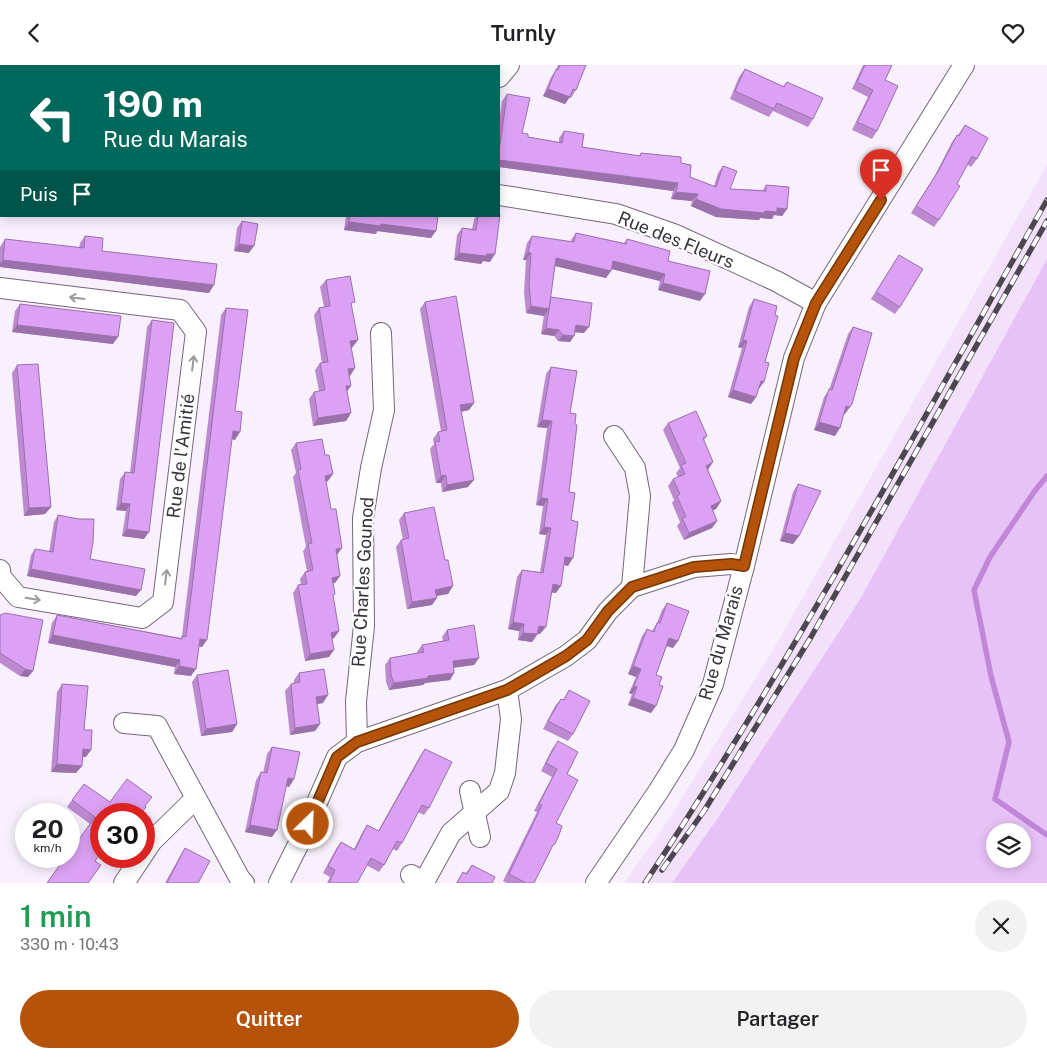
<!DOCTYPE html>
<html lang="fr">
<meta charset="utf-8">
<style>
body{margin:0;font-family:"Public Sans",sans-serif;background:#f2f2f2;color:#202124;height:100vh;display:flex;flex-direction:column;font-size:19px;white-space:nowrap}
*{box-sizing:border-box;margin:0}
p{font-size:16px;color:#757577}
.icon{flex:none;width:28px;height:28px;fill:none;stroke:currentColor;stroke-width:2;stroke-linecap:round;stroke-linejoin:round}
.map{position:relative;height:818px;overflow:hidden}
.details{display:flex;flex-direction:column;background:#fff;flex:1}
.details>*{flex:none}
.hud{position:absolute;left:0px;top:0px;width:500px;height:152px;box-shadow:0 2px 12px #0003;background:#00695c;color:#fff;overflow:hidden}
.tools{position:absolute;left:986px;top:758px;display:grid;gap:10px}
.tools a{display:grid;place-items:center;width:45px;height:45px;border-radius:50%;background:#fff;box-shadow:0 2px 12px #0003;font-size:25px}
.speed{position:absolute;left:15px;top:738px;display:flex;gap:10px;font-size:25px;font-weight:700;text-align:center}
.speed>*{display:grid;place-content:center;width:65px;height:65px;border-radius:50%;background:#fff;box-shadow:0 2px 12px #0003;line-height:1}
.speed small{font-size:12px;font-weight:400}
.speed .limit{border:8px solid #d22;background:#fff;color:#111}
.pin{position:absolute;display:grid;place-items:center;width:42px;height:42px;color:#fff;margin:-51px -21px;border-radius:50% 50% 50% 0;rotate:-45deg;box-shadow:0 0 5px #0007}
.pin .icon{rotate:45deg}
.me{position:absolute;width:55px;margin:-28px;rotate:24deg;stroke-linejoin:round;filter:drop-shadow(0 0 4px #0008)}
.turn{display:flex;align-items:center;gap:18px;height:105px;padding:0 20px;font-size:22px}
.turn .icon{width:65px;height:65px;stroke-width:2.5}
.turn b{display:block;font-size:35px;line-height:42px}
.then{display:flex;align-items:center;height:48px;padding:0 20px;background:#0003;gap:10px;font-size:19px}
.round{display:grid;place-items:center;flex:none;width:52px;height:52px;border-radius:26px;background:#f2f2f2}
.head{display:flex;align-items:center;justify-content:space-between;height:85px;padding:0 20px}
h1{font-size:30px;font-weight:600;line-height:38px;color:#1e9e55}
.button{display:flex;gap:10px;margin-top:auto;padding:10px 20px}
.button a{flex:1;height:58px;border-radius:30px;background:#b45309;color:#fff;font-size:20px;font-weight:600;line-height:58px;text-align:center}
.button a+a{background:#f2f2f2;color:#202124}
header{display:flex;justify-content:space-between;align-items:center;height:65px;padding:0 20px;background:#fff;font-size:22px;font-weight:600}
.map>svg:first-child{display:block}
</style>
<header><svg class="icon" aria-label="back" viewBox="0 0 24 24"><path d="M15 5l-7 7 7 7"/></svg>Turnly<svg class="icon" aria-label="heart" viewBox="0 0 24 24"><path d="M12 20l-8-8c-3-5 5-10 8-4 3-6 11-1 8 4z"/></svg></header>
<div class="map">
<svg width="1047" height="818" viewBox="0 0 1047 818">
<rect width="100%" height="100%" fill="#f9f0fd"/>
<path fill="#f3e0fb" d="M1047 100V194L859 536 717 754 672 818H624L669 754 777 578Z"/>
<path fill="#e7c2f6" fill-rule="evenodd" d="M1047 194V818H672L717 754 859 536ZM995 766H1022V794H995Z"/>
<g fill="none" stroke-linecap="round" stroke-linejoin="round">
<path stroke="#c086d7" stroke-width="5.5" d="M1047 411 1034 427 990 492 974 525 991 611 1009 677 995 734 1047 770"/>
<defs>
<g id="street">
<path d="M499 12 509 0"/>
<path d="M0 47 1 46"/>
<path d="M499 130 616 149 676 170 776 216 816 238"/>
<path d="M0 223 180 245 196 267 163 537 142 553 18 532 1 512 0 505"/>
<path d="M614 371 635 403 640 431 632 522"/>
<path d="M124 658 157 661 240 814 244 818"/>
<path d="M357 677 356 636 364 561 363 453 371 403 384 345 381 268"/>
<path d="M470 726 480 772"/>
<path d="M144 788 152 776 195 734"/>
<path d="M411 810 424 817 451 768 499 726 505 708 511 654 507 625"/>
<path d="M124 818 142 791"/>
<path d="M279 818 300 776 337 692 357 677 507 625 566 591 587 575 608 546 632 522 694 502 731 499 744 501"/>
<path d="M596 818 658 727 684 685 713 619 744 501 794 293 816 238 964 0"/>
</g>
</defs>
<use href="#street" stroke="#74677a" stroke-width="22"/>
<use href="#street" stroke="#fff" stroke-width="20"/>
<defs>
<g id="rail">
<path d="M662 805 704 746 811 572 1047 156"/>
<path d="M645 818C791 597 917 365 1047 135"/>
</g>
</defs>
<use href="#rail" stroke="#4d4750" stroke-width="5.5"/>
<use href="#rail" stroke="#fff" stroke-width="4" stroke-dasharray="11" stroke-linecap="butt"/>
</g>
<g fill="#bd8ad2">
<path d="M558 0H586L576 25 571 33 569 32 565 39 543 31 551 12 556 5Z"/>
<path d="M863 0H892L885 15 877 66 872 74 852 65 868 32 852 24Z"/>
<path d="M745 4 783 21 787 17 813 54 808 62 773 46 769 52 730 34 739 12Z"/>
<path d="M507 29 522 68 528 72 559 77V73L564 66 582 82 639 91 641 88 681 98 690 112 714 121 718 108 723 101 730 124 763 125 766 120 787 144 782 151 774 150 772 154 760 153 759 155 716 152 691 141 692 136 671 134 673 126 499 102V58L502 36Z"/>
<path d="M965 60 977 94 971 102 967 99 939 155 934 162 911 148 934 112 952 77 957 70H958Z"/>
<path d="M346 151H438L431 173 377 166 376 169 344 165Z"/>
<path d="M476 151H499L490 197 483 196 481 199 454 195 457 170 462 163 472 164 474 155Z"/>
<path d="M242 156 249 188 234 186 237 163Z"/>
<path d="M576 168 624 178 627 174 668 196 700 236 658 225 660 216 611 204 606 213 555 201 550 232 584 268 575 267 574 271 570 277 558 276 554 271 541 269 544 250V251L526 248 524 227 526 195H523L527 178 532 171 571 177V175Z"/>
<path d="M85 171 102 186 209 228 0 202V182L5 174 79 183 80 178Z"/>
<path d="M899 190 900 242 895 249 871 234Z"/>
<path d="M326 215 351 242 352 283H351L350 311H349L347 326 351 348 346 356 313 361 309 334 314 327 319 326 315 305 320 298H322L314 250 319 243 324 242 320 222Z"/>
<path d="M754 234 765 297 756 332 751 339 728 332 742 283 738 282 749 242Z"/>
<path d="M425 237 474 338 469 345 461 347 468 422 442 427 441 418H436L430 384 434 379 433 374 438 367H441L420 244Z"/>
<path d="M20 239 113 279 12 267 15 246Z"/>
<path d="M226 243 235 346V375L232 374 202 582 199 581 191 611 174 609 175 602 48 578 52 558 57 550 181 573 182 571 221 250Z"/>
<path d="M152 255 144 474 122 471 126 446 116 445 120 414 125 407 130 408 147 262Z"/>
<path d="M853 262 845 349H844L835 371 814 365 824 332 829 325 848 269Z"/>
<path d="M17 300 51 442 45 449 24 451 12 308Z"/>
<path d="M551 302 575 359 569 427 571 455 568 501 564 500 556 528 551 527 540 569H538L532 577 518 575 519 566 508 564 517 512 522 505 540 507 546 470 539 469 543 441 536 440 547 363 537 362 546 309Z"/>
<path d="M668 358 707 371 704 375 713 397 707 405 721 436 716 444 713 445 717 456 712 463 684 475 677 461 680 457 672 438 674 435 668 421 673 414 678 412 676 408 680 403 663 365Z"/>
<path d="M296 378 328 416 326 417 340 511 335 518H333V532L339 566 334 573 332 574 329 592 305 596 293 528 298 520H301L300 514 305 507 307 506 303 486 306 482 293 412 296 408 291 385Z"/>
<path d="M798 419 799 471 793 479 780 476 793 427Z"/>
<path d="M404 448 445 495 453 521 448 529 436 531 432 540 407 544 396 482 401 475H403L399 455Z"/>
<path d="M58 450 90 494 141 525 136 531 27 511 31 490 35 484 49 487 54 457Z"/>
<path d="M667 538 673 583 667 581 656 610 659 620 651 648 628 640 632 629 629 628 636 612 628 609 642 571 647 564 652 566 657 558 662 545Z"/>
<path d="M0 550 33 606 28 612 20 611 0 598Z"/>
<path d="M447 565 479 593 474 600 454 603V608L450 615 425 618 423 620 389 625 386 617 385 600 390 593 418 588 417 587 422 580 443 576 442 572Z"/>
<path d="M299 608 323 638 317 639 320 659 315 666 290 670 285 626 291 619 294 618V615Z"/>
<path d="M197 610 237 659 232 667 201 671 192 617Z"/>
<path d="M62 619 84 665 86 692H82V701L76 708 51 707 57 627Z"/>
<path d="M569 625 573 669 568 676 543 664 555 641 561 634 563 635Z"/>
<path d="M558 676 567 709 550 787 534 818H507L503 816 537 747 534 746 552 712 541 706 552 684Z"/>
<path d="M272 682 294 714 289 722 286 721 272 772 245 767 256 715 261 707 263 708 267 689Z"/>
<path d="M425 684 429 743 424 750 418 747 402 778 397 786 393 784 384 800 379 807 366 800 357 818H327L330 812 323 808 336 784 341 777 354 784 362 768 367 760 378 766 420 691Z"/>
<path d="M152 732 90 759 67 742 72 735 110 737Z"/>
<path d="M185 783 198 818H165L180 791Z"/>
<path d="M472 800 492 818H456L463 807 466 808Z"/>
</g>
<g fill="#9a71ab">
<path d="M59 0H91L90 1H58Z"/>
<path d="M159 0H184L187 1H163Z"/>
<path d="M378 0H388L398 1H377Z"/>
<path d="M548 24 570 32 565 39 543 31Z"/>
<path d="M499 95 678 118 673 126 499 102Z"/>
<path d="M676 127 698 129 692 136 671 134Z"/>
<path d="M696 134 765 146 777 143 787 144 782 151 774 150 772 154 760 153 759 155 716 152 691 141Z"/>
<path d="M349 157 381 159 436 166 431 173 377 166 376 169 344 165Z"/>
<path d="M239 179 254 181 249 188 234 186Z"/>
<path d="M528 187 531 188 526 195H523Z"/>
<path d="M459 188 487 189H495L490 197 483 196 481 199 454 195Z"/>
<path d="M556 193 611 206 606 213 551 200Z"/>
<path d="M3 195 214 220 209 228 0 202V199Z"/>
<path d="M613 196 665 209 660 216 608 203Z"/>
<path d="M663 218 705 229 700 236 658 225Z"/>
<path d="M531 241 549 244 544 251 526 248Z"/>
<path d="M17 260 118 272 113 279 12 267Z"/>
<path d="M576 260 589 262 584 268 571 267Z"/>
<path d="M546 263 559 265 554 271 541 269Z"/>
<path d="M563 270 574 271 570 277 558 276Z"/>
<path d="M358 275 352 283 345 284 350 276Z"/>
<path d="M743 275 747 276 742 283 738 282Z"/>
<path d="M355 303 350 311 343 312 348 304Z"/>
<path d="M761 316 764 317 758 325Z"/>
<path d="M346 321H351L346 328Z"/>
<path d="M733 325 756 332 751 339 728 332Z"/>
<path d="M474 338 469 345 455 348 460 340Z"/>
<path d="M846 341 850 342 845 349 841 348Z"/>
<path d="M351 348 346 356 313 361 318 353Z"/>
<path d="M542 355 552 356 547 363 537 362Z"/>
<path d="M819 357 840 363 835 371 814 365Z"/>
<path d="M233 366 240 367 235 375 227 373Z"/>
<path d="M713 397 708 405 701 408 706 401Z"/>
<path d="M333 409 328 416 320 418 325 411Z"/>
<path d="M446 410 441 418H436L441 411Z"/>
<path d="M474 415 468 422 442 427 447 420Z"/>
<path d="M541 433 548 434 543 441 536 440Z"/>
<path d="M721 436 716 444 706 448 711 441Z"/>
<path d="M121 438 130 439 126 446 116 445Z"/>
<path d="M51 442 45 449 24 451 29 443Z"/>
<path d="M717 456 712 463 684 475 689 468Z"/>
<path d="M544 462 551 463 546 470 539 469Z"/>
<path d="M127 464 149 467 144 474 122 471Z"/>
<path d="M785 468 799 471 793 479 780 476Z"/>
<path d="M342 483 337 490 336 484Z"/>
<path d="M565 492 573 493 568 501 560 499Z"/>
<path d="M31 504 141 525 136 531 27 511Z"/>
<path d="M340 511 335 518 327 520 332 513Z"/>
<path d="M553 519 561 521 556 528 548 527Z"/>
<path d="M453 521 448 529 430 532 435 525Z"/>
<path d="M437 533 432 540 407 544 412 537Z"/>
<path d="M513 557 524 559 519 566 508 564Z"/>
<path d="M539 561 546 562 540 569 534 568Z"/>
<path d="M339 566 334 573 326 575 331 568Z"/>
<path d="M523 568 537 569 532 577 518 575Z"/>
<path d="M53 570 180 595 175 602 48 578Z"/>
<path d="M669 573 678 576 673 583 664 580Z"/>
<path d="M200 574 207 575 202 582 195 581Z"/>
<path d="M334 585 329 592 305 596 310 589Z"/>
<path d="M479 593 474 600 448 603 453 596Z"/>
<path d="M179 601 196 604 191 611 174 609Z"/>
<path d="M633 601 641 604 636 612 628 609Z"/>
<path d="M25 604 33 606 28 612 20 611Z"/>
<path d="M454 608 450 615 425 618 423 620 389 625 394 618 428 611Z"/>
<path d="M634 621 637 622 632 629 629 628Z"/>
<path d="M328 630 323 638 311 640 316 632Z"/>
<path d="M633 633 656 641 651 648 628 640Z"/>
<path d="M237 659 232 667 201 671 206 664Z"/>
<path d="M320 659 315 666 290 670 295 663Z"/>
<path d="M83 684 91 685 86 692H78Z"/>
<path d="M57 699 82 701 76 708 51 707Z"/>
<path d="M288 713 294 714 289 722 283 720Z"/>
<path d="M250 760 277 765 272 772 245 767Z"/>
</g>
<g fill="#dca1f4" stroke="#9a71ab">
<path d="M0 0H63H59V1H1V9L0 10Z"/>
<path d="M184 0H222V1H187Z"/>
<path d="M246 0H280L279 1H246Z"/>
<path d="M560 0H586L576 25 573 24 570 32 548 24 556 4 558 5Z"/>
<path d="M865 0H892L885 15 898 21 877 66 857 57 873 25 857 17Z"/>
<path d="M745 4 784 22 787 17 823 33 813 54 777 38 774 44 735 26Z"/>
<path d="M507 29 530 33 522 68 528 69V72L562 78 564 66 584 69 582 82 640 91 641 88 681 92V98L691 100 690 112 716 122 723 101 737 106 730 124 766 126V120L789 122 787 144 777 143V147L765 146 764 148 721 144 696 134 698 129 676 127 678 118 499 95V87Z"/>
<path d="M965 60 988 73 977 94 972 91 957 119 960 121 939 155 916 141 939 105 957 70 959 71Z"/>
<path d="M1 62V84H0V63Z"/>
<rect x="0" y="126" width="1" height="16"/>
<path d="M499 150H500L495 189H487L486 191 459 188 462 163 476 165 478 151H499Z"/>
<path d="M350 151H438L436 166 381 159V161L349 157Z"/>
<path d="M242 156 258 159 254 181 239 179Z"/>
<path d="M576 168 626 179 627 174 670 186 668 196 710 206 705 229 663 218 665 209 613 196 611 206 556 193 549 244 531 241 529 219 531 188 528 187 532 171 574 177Z"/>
<path d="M85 171 103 173 102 186 217 199 214 220 3 195 5 174 84 183Z"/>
<path d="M899 190 923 204 900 242 876 227Z"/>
<path d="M350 211 355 237 351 238 358 275 350 276 355 303 348 304 351 321H346L351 348 318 353 314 327 325 325 320 298 328 297 319 243 330 241 326 215Z"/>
<path d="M456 231 474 338 460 340 474 415 447 420 446 410 441 411 435 377 440 376 438 367 447 365 425 237Z"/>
<path d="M551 232 592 238 589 262 576 260 574 271 563 270 559 265 546 263Z"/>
<path d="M754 234 777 241 775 250 778 251 765 297 769 298 764 317 761 316 756 332 733 325 747 276 743 275Z"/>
<path d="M20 239 121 251 118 272 17 260Z"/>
<path d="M226 243 248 245 235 346 242 347 240 367 233 366 207 575 200 574 196 604 179 601 180 595 53 570 57 550 182 574V571L186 572Z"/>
<path d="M152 255 174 258 149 467 127 464 130 439 121 438 125 407 134 408Z"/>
<path d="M853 262 872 268 852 339 850 342 846 341 840 363 819 357 829 324 832 325Z"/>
<path d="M38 299 51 442 29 443 17 300Z"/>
<path d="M551 302 577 306 570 348 576 349 575 359 577 360 569 427 575 428 571 455 578 457 573 493 565 492 561 521 553 519 546 562 539 561 537 569 523 568 524 559 513 557 522 505 543 508 551 463 544 462 548 434 541 433 552 356 542 355Z"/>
<path d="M696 346 707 371 703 373 713 397 706 401 721 436 711 441 717 456 689 468 682 453 686 452 677 431 680 429 673 414 685 409 681 400 686 398 668 358Z"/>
<path d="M322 374 325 390H329L333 409 325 411 331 444H336L342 483 336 484 340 511 332 513 335 529 333 530 339 566 331 568 334 585 310 589 298 520 307 519 305 507 313 505 308 479 312 478 298 405 301 404 296 378Z"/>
<path d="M798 419 821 426 799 471 785 468Z"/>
<path d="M434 442 445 495H448L453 521 435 525 437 533 412 537 401 475 409 473 404 448Z"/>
<path d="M58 450 79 454H94L93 478 90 494 145 504 141 525 31 504 35 484 53 487Z"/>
<path d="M667 538 689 546 678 576 669 573 656 610 662 612 659 620 663 621 656 641 633 633 637 622 634 621 641 604 633 601 647 564 654 567 657 558H660Z"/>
<path d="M5 548 43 555 33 606 25 604 0 588V550Z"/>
<path d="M474 560 479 593 453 596 454 608 428 611V613L394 618 391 610 390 593 424 587 422 580 449 575 447 565Z"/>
<path d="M324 604 328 630 316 632 320 659 295 663 291 619 300 617 299 608Z"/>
<path d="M228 605 237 659 206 664 197 610Z"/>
<path d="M62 619 88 621 84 665H92L91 685 83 684 82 701 57 699Z"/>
<path d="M569 625 590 636 573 669 548 656 561 634 564 635Z"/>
<path d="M558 676 578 687 567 709 578 715 556 758 562 761 559 770 555 779 553 780 534 818H526L509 809 542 740 539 739 557 704 546 698Z"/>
<path d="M272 682 300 687 294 714 288 713 277 765 250 760 261 707 267 708Z"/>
<path d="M425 684 452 697 429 743 422 740 402 778 397 776 384 800 371 793 357 818H329L335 805 328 801 341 777 355 785 367 760 379 766Z"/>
<path d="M127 714 152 732 145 741 146 742 141 749H101V788L95 796 101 800 88 818H47L66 791H69V788L95 752 72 735 84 719 110 737Z"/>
<path d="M185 783 210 796 198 818H167Z"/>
<path d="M472 800 495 812 492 818H457L463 807 467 809Z"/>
</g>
<defs><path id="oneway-shaft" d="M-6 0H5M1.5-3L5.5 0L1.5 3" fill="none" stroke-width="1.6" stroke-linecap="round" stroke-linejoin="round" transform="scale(1.25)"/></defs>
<g stroke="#9c999d">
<use href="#oneway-shaft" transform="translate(77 233) rotate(-173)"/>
<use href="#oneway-shaft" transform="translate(193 298) rotate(-83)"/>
<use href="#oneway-shaft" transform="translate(166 512) rotate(-83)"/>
<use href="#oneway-shaft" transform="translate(33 534) rotate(10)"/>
</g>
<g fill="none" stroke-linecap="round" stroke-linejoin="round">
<defs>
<path id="route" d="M308 759 337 692 357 677 507 625 566 591 587 575 608 546 632 522 694 502 731 499 744 501 794 293 816 238 881 135"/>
</defs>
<use href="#route" stroke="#753606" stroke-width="12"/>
<use href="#route" stroke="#b45309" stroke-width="9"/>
</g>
<g text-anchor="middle" stroke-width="4.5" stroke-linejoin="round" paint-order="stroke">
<g font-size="18" fill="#38333b" stroke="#fff">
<text transform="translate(676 175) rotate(22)" y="6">Rue des Fleurs</text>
<text transform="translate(181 391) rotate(-83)" y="6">Rue de l'Amitié</text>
<text transform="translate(363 517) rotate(-87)" y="6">Rue Charles Gounod</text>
<text transform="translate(721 578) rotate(-74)" y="6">Rue du Marais</text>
</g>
</g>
</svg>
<div class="tools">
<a><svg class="icon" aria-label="layers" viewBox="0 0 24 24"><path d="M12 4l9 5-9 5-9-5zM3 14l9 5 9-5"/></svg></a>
</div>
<div class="speed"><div>20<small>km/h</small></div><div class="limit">30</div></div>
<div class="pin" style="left:881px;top:135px;background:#d93025"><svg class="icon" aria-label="arrive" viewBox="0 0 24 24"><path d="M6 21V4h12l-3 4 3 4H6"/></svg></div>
<svg class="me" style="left:308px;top:759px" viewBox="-20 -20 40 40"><circle r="17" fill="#b45309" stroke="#fff" stroke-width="3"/><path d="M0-11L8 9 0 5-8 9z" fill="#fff"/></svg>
<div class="hud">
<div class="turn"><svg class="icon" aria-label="left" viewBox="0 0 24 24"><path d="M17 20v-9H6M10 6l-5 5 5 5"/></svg><div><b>190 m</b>Rue du Marais</div></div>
<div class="then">Puis<svg class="icon" aria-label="arrive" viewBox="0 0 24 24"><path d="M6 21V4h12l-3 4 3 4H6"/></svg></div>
</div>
</div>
<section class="details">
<div class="head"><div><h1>1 min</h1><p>330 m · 10:43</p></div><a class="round"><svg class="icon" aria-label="close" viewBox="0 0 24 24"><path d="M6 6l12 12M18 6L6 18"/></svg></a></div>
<div class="button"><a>Quitter</a><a>Partager</a></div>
</section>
